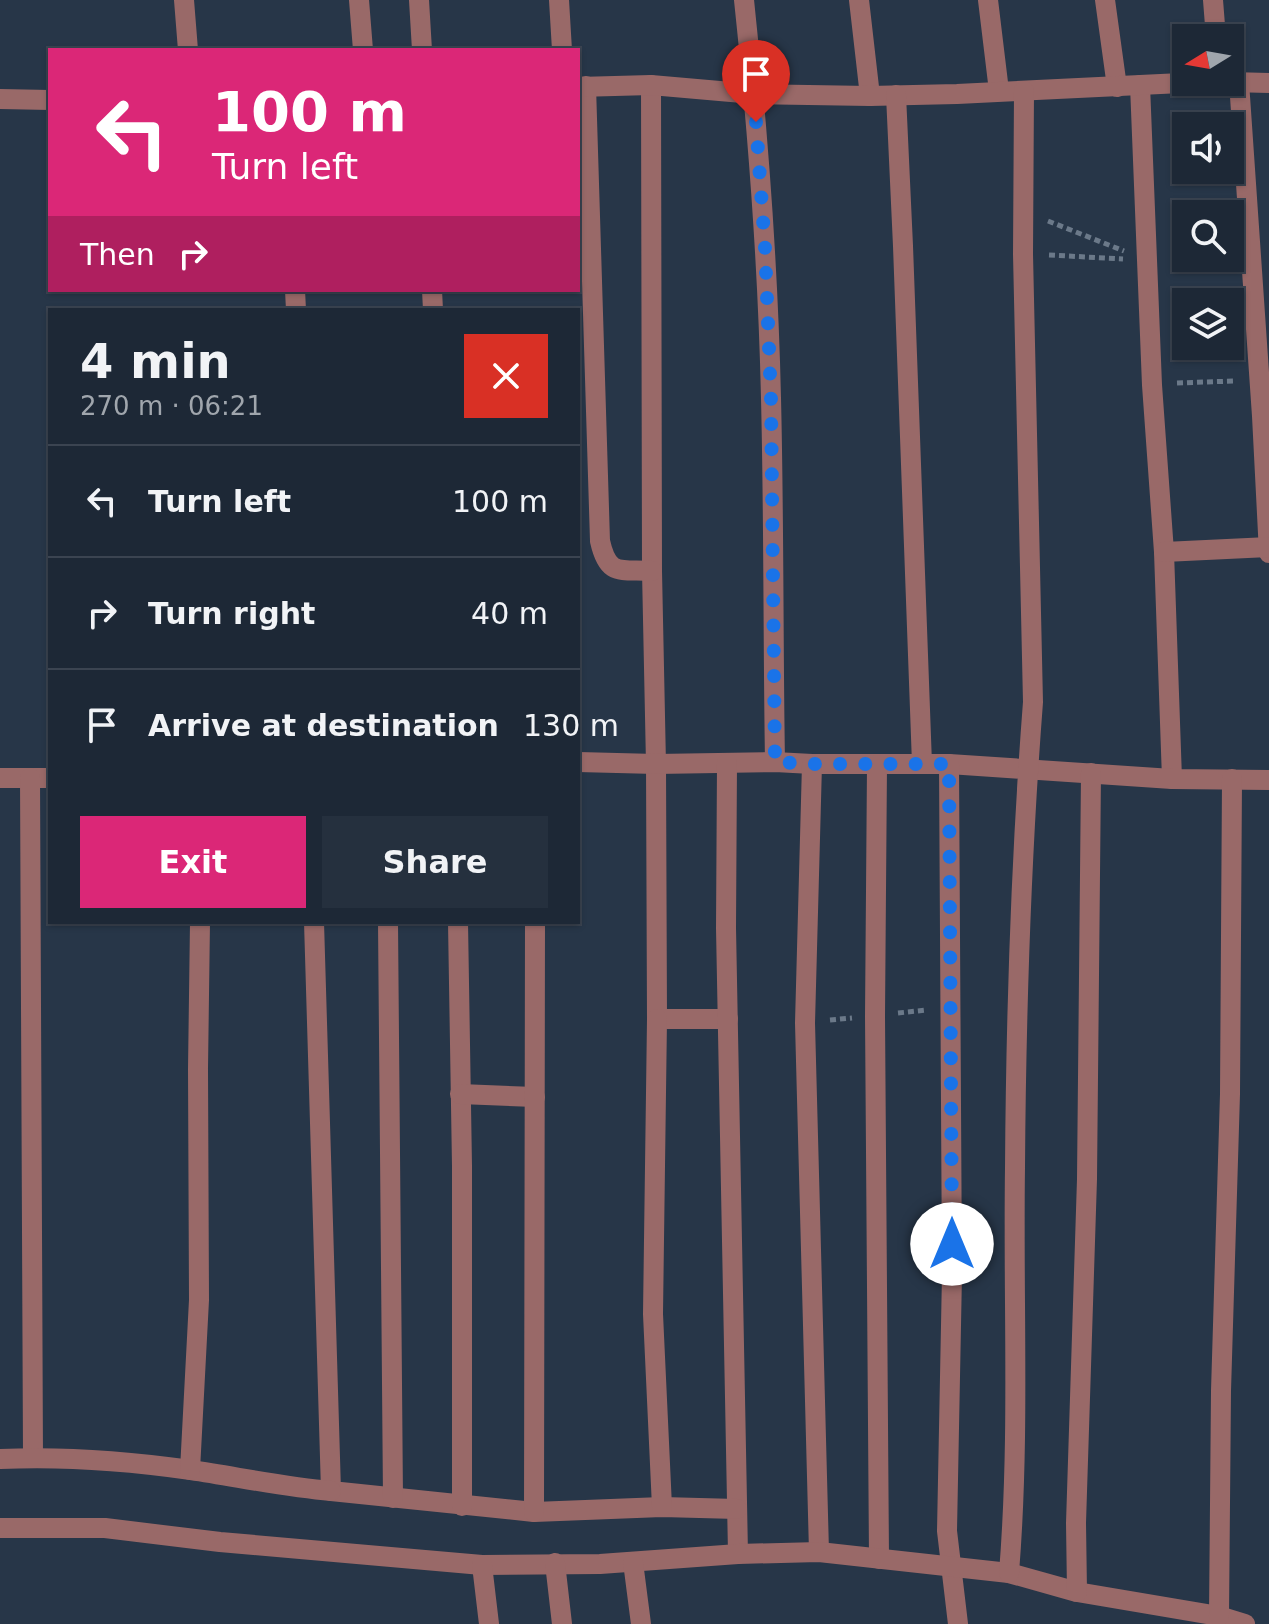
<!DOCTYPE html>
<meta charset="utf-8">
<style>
body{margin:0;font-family:"DejaVu Sans",sans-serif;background:#25303e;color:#f1f3f6;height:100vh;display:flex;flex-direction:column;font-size:30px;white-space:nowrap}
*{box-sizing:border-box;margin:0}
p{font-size:26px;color:#a0a6ad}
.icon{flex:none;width:44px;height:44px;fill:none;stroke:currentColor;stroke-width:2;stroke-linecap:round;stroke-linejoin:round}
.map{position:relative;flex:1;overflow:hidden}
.drawer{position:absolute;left:48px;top:308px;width:532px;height:616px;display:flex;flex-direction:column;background:#1d2836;border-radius:0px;box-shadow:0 2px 6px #0004,0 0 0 2px #3b4451}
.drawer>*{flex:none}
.top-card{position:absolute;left:48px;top:48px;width:532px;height:244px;border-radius:0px;box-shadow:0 2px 6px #0004,0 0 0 2px #3b4451;background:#db2777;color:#fff;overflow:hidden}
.needle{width:52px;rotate:259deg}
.tools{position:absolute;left:1172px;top:24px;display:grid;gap:16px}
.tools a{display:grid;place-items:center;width:72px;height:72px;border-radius:0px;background:#1d2836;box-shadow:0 2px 6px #0004,0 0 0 2px #3b4451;font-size:40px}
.pin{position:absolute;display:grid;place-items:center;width:68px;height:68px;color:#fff;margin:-82px -34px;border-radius:50% 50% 50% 0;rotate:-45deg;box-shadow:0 0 8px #0007}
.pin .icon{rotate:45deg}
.me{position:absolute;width:88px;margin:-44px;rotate:0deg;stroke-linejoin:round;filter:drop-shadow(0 0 6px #0008)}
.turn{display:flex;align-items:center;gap:28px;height:168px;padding:0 32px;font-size:36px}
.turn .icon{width:104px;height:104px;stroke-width:2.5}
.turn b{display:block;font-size:56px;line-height:68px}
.then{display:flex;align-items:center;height:76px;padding:0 32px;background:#0003;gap:16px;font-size:30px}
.round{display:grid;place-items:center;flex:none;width:84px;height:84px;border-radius:0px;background:#25303e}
.overview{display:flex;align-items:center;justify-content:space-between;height:136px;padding:0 32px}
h1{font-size:48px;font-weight:700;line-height:60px}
.button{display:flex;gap:16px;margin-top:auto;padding:16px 32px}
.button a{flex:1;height:92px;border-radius:0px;background:#db2777;color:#fff;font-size:32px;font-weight:700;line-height:92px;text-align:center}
.button a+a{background:#25303e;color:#f1f3f6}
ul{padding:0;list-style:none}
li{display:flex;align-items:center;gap:24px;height:112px;padding:0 32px;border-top:2px solid #3b4451}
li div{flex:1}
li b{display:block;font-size:30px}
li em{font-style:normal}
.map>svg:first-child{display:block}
</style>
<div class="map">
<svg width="1269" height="1624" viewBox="0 0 1269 1624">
<rect width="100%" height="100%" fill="#273648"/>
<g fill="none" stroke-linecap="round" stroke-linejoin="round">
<g stroke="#6b7989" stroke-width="5" stroke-dasharray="6 4" stroke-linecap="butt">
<path d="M1048 221 1124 251"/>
<path d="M1049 255 1123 259"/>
<path d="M1177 383 1235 381"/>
<path d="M898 1013 927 1010"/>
<path d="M830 1020 852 1018"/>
</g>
<g stroke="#996968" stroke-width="20">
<path d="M184 0 188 50"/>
<path d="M359 0 363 50"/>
<path d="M419 0 422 50"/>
<path d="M559 0 562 50"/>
<path d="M744 0C758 132 768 265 771 398 774 519 773 641 775 762"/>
<path d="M859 0 870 96"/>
<path d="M988 0 999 91"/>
<path d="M1105 0 1117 87"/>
<path d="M1213 0 1216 38"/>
<path d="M1230 82 1269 83"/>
<path d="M1239 82 1262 416 1269 553"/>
<path d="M651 85 652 571 656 764 657 1019H728"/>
<path d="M1140 85 1152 385 1164 552 1172 779"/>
<path d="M586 86 600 541C608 577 620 569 652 571"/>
<path d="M578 87 651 85 754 94 870 96 957 94 1202 82"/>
<path d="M896 95 903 246 922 764"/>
<path d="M0 99 50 100"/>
<path d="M295 290 296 310"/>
<path d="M432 290 433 310"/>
<path d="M1164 552 1269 547"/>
<path d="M578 762 656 764 775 762 812 764H949L1172 779 1269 780"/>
<path d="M727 763 726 928 738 1554"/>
<path d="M812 764 805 1023 819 1552"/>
<path d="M949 764 952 1274 947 1531 958 1624"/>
<path d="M877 765 875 1016 879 1559"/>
<path d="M0 778H50"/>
<path d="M30 778 33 1457"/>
<path d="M314 922 331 1491 534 1512 662 1507 737 1509"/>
<path d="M388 922 393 1498"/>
<path d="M458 922 462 1166V1506"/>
<path d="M657 1019 653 1314 662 1507"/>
<path d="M460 1094 535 1097"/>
<path d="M0 1459C64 1456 128 1461 191 1470 238 1477 284 1487 331 1491"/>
<path d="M190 1470 199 1300 198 1069 200 922"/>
<path d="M534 1512 535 922"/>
<path d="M0 1528H105L220 1542 482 1565 600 1564 738 1554 819 1552 1009 1573 1077 1592 1219 1616 1245 1624"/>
<path d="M633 1562 641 1624"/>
<path d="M555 1563 562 1624"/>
<path d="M482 1565 489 1624"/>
<path d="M1009 1573C1020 1437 1013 1304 1015 1168 1016 1013 1021 857 1033 702L1023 254 1024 91"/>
<path d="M1077 1592 1076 1523 1087 1179 1091 773"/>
<path d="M1219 1616 1221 1391 1230 1094 1232 779"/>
</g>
</g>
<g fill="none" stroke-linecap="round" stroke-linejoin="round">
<path stroke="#1a73e8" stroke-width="14" stroke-dasharray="0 25.2" d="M756 122 765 248 771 398 775 762 812 764H949L952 1244"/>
</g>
</svg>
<div class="tools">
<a><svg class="needle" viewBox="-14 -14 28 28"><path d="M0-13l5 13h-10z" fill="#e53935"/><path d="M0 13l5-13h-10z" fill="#a0a6ad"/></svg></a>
<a><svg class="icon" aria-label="sound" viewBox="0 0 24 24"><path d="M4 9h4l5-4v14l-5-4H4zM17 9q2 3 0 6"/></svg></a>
<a><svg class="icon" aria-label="search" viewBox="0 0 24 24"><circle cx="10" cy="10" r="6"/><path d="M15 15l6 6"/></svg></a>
<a><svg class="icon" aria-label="layers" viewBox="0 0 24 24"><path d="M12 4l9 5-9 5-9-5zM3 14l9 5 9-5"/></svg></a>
</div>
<div class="pin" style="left:756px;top:122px;background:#d93025"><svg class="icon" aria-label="arrive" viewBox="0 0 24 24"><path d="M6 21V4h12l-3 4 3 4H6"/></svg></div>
<svg class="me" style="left:952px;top:1244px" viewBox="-20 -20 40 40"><circle r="19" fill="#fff"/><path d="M0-13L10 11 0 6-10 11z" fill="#1a73e8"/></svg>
<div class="top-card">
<div class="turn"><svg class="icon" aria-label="left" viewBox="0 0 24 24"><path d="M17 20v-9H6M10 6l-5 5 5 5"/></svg><div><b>100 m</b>Turn left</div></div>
<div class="then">Then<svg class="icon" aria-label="right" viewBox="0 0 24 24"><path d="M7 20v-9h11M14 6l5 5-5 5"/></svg></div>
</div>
<section class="drawer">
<div class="overview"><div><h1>4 min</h1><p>270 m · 06:21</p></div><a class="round" style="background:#d93025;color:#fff"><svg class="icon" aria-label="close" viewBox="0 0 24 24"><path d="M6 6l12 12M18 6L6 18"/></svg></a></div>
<ul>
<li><svg class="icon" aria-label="left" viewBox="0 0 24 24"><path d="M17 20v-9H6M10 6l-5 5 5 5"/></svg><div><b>Turn left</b></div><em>100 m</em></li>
<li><svg class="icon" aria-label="right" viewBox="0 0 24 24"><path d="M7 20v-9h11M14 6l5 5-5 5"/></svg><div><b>Turn right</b></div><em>40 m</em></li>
<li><svg class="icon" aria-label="arrive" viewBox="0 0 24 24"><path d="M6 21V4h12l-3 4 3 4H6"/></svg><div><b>Arrive at destination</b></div><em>130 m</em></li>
</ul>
<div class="button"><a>Exit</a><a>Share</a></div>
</section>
</div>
